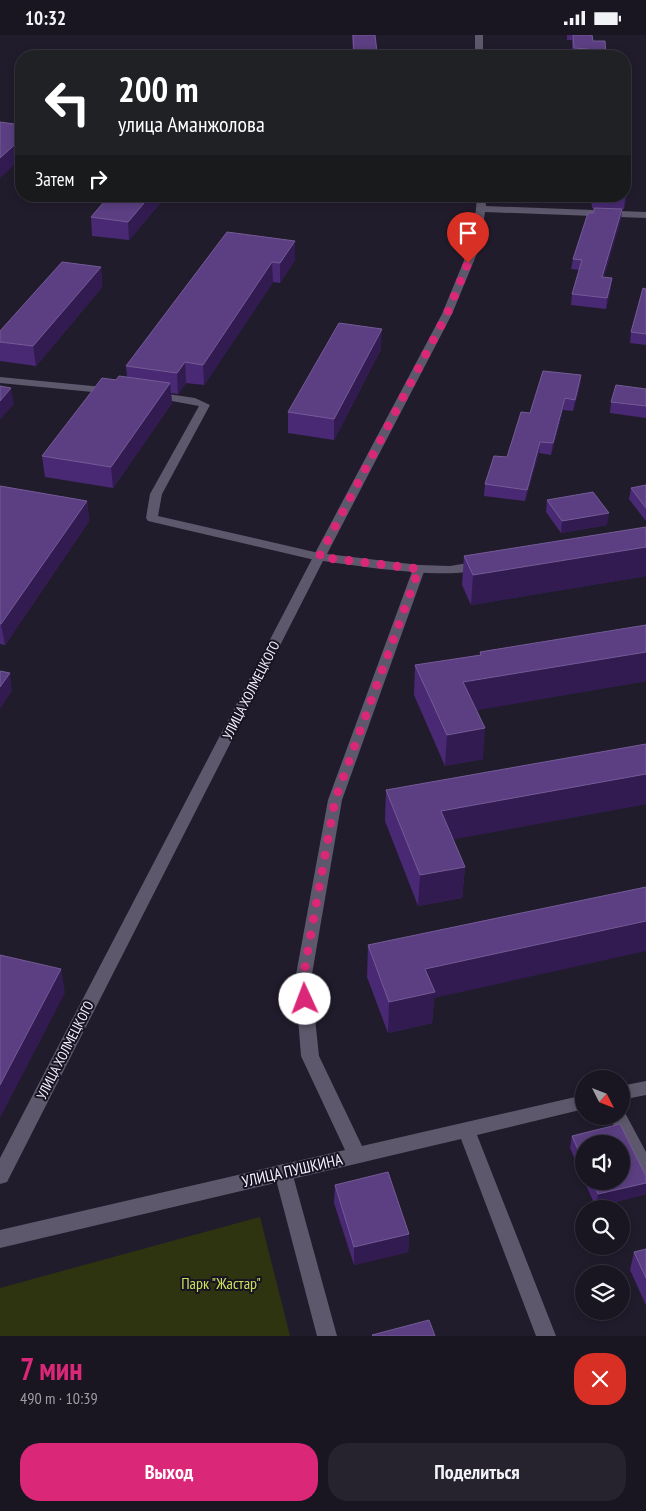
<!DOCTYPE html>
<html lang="ru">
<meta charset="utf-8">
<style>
body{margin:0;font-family:"PT Sans Narrow",sans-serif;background:#26222e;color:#f1f3f6;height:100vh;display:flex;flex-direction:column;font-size:19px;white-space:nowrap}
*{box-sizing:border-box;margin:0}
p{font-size:16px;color:#9f9fa5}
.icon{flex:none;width:28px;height:28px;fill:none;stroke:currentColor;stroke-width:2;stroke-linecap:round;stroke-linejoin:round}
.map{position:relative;height:1301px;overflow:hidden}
.side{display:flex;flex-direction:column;background:#191521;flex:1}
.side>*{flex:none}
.top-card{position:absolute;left:15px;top:15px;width:616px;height:152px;border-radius:20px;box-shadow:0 2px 8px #0003,0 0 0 1px #37343f;background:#202124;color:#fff;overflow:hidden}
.needle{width:32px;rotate:132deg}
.controls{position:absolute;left:575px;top:1035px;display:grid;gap:10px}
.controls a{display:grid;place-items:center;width:55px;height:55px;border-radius:50%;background:#191521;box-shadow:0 2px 8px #0003,0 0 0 1px #37343f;font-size:25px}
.pin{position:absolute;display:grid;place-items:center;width:42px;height:42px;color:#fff;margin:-51px -21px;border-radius:50% 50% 50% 0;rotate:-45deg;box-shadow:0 0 5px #0007}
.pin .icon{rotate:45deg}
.me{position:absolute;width:55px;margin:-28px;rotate:358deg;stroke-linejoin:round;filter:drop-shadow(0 0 4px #0008)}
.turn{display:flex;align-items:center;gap:18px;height:105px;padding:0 20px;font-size:22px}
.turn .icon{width:65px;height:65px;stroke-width:2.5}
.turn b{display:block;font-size:35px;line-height:42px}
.then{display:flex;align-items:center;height:48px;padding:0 20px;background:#0003;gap:10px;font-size:19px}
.round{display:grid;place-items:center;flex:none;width:52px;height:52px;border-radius:20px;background:#26222e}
.summary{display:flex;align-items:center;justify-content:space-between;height:85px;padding:0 20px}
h1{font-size:30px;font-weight:700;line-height:38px;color:#db2777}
.button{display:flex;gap:10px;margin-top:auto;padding:10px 20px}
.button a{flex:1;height:58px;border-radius:20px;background:#db2777;color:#fff;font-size:20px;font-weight:700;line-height:58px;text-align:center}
.button a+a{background:#26222e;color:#f1f3f6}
.status{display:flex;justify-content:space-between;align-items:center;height:35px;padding:0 25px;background:#191521;direction:ltr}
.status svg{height:14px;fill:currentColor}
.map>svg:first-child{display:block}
</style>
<div class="status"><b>10:32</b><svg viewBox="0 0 49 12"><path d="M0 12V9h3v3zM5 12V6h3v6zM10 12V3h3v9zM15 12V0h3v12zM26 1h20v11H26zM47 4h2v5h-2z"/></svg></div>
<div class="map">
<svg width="646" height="1301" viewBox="0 0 646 1301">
<rect width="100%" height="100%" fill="#211c2c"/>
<path fill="#2e340f" d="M260 1182 290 1301H0V1253Z"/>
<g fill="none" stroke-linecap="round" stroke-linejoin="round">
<g fill="#5d586b" fill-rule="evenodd">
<path d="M0 342 113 353 118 356 113 359 0 348Z"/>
<path d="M154 357 195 363 210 370 162 459 158 481 323 519 325 522 323 525 319 526 148 486 146 483 150 459 199 371 150 362 149 360 150 358Z"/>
<path d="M419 530 425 534 342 765 311 945 319 1021 362 1111 584 1060V1074L477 1100 556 1301H536L461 1104 0 1213V1195L345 1115 301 1021 295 945 328 765 413 534Z"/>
<path d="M646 1046V1060L621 1065V1051Z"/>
<path d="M621 1075 624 1076 646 1117V1143L639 1141 609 1081H621Z"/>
</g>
<g fill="#5d586b" fill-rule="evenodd">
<rect x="475" y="0" width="8" height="21"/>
<path d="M477 161H485L486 171 646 177V183L485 177 480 211 452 279 327 519 419 530 450 531 480 526 486 530C470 549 351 530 323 526L7 1147 0 1149V1123L313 522 442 279 470 211 476 174Z"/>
<path d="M283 1129 290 1131 292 1137 337 1301H317L274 1137 276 1131Z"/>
</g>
</g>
<g fill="#492973">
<path d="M352 0H375L376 21H353Z"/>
<path d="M567 0H592L593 6 606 21H572V5H567Z"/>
<path d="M627 160 624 174H622L621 184 604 242 611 253 606 274 571 270 572 259 579 235 571 234 573 224 593 178 594 173H592L591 161H625Z"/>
<path d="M166 161 129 205 92 201 91 182Z"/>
<path d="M227 197 295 225 280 248 273 247 204 350 186 348 178 359 171 358 172 368 113 453 45 442 42 421 116 345 127 342 126 331Z"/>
<path d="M101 232 102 252 36 331 0 326V296Z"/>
<path d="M646 254V310L630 308 631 297Z"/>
<path d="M381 314 334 405 288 398V377Z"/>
<path d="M581 340 580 351 573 376 563 375 551 420 539 418 525 466 484 461 485 449 507 422 530 378Z"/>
<path d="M646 354V383L610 378 611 367Z"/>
<path d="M646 450V485H645L629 464 631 453Z"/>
<path d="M0 451 87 466 89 486 5 610 0 609Z"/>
<path d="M547 465 607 490 561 498 546 477Z"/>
<path d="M646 492V541L471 570 462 550 464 521Z"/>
<path d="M646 590V646L476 675 483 724 445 731 414 660 415 630 480 620V617Z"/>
<path d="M646 709V769L453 804 465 832 462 863 418 871 385 786 386 755Z"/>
<path d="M368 910 434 963 432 988 388 998 367 942Z"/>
<path d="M572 1101 646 1141V1159L596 1172 584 1146H621L584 1109V1145L570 1113Z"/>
<path d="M335 1150 409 1199 408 1217 354 1230 334 1168Z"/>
<path d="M646 1214V1270L630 1235 634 1217Z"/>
</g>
<g fill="#311b51">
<path d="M21 104V124L0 143V123Z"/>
<path d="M629 148 627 160 624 174 625 162Z"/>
<path d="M150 161H166L129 205 128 187Z"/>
<path d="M622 174 621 184 601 252 602 242Z"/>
<path d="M295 206V225L280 248V228Z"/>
<path d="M272 227 273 247 204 350 203 330Z"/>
<path d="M101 232 102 252 36 331 33 311Z"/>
<path d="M612 243 611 253 606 274 607 263Z"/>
<path d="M382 294 381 314 334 405V384Z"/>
<path d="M185 327 186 348 178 359 177 338Z"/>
<path d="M581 340 580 351 573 376 575 365Z"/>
<path d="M170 348 172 368 113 453 111 432Z"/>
<path d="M11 353 14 369 0 385V366Z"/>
<path d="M565 363 563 375 551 420 553 408Z"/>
<path d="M540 407 539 418 525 466 527 455Z"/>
<path d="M87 466 89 486 5 610 1 589Z"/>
<path d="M609 478 607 490 561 498 562 486Z"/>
<path d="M646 512V541L471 570 473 540Z"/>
<path d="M646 617V646L461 678 463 647Z"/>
<path d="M10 638 12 656 0 674V652Z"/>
<path d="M485 693 483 724 445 731 447 700Z"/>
<path d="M646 739V769L439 807 441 776Z"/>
<path d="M465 832 462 863 418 871 420 840Z"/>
<path d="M646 886V916L434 963 432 988 388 998 389 967 425 934Z"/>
<path d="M61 934 65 958 0 1083V1050Z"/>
<path d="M646 1148V1159L596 1172 598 1159Z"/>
<path d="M409 1199 408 1217 354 1230V1212Z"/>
</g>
<g fill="#5b3f82" stroke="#745b96">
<path d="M353 0H375L377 17H354Z"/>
<path d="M573 0H592L593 6H605L606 21H589L588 14 574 13Z"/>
<path d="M0 87 21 90V104L0 123Z"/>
<path d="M625 148H629L625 162 593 161H625Z"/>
<path d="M109 161H150L128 187 91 182Z"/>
<path d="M594 173 622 174 602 242 612 243 607 263 572 259 582 225 573 224 588 178H594Z"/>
<path d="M227 197 295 206 280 228 272 227 203 330 185 327 177 338 126 331Z"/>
<path d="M62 227 101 232 33 311 0 307V296Z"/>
<path d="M643 253 646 254V299L631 297Z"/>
<path d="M339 288 382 294 334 384 288 377Z"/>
<path d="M543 336 581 340 575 365 565 363 553 408 540 407 527 455 485 449 494 421 507 422 521 377 530 378Z"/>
<path d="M119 341 170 348 111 432 42 421 102 343 116 345Z"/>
<path d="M616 350 646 354V371L611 367Z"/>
<path d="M0 351 11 353 0 366Z"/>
<path d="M646 450V473L631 453Z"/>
<path d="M0 451 87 466 1 589H0Z"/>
<path d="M593 457 609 478 562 486 547 465Z"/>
<path d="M646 492V512L473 540 464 521Z"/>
<path d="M646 590V617L463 647 485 693 447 700 415 630 481 620 480 617Z"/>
<path d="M0 636 10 638 0 652Z"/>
<path d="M646 709V739L441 776 465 832 420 840 386 755Z"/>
<path d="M646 852V886L425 934 435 957 389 967 368 910Z"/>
<path d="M0 920 61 934 0 1050Z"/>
<path d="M620 1089 646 1141V1148L598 1159 592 1146H621V1109H584V1128L572 1101Z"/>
<path d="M388 1137 409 1199 354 1212 335 1150Z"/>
<path d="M646 1214V1243L634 1217Z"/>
<path d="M429 1285 435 1301H373L372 1300Z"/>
</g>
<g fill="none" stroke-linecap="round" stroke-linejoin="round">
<path stroke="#db2777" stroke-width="9" stroke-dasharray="0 16.2" d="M305 964 303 945 307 920 335 765 419 534 319 522 447 279 468 228"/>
</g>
<g text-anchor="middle" stroke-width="4" stroke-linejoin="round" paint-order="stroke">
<g font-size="14" fill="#f5f3fe" stroke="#181322">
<text transform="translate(251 655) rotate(-63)" y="5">УЛИЦА ХОЛМЕЦКОГО</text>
<text transform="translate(65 1015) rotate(-63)" y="5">УЛИЦА ХОЛМЕЦКОГО</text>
</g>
<g font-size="16" fill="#f5f3fe" stroke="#181322">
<text transform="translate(292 1135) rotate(-13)" y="6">УЛИЦА ПУШКИНА</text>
</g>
<g font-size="16" fill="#cce05a" stroke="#181322">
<text x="221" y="1254">Парк "Жастар"</text>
</g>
</g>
</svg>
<div class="controls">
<a><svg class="needle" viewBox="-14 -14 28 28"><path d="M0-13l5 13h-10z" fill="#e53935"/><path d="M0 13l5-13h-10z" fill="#9f9fa5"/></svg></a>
<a><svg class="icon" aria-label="sound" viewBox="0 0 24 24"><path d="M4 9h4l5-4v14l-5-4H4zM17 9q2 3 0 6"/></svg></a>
<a><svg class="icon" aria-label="search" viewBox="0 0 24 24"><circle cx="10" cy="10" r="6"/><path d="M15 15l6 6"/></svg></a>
<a><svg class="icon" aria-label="layers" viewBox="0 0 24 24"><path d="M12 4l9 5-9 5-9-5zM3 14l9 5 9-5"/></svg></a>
</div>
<div class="pin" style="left:468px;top:228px;background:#d93025"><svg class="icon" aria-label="arrive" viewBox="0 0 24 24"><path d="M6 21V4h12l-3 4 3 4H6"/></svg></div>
<svg class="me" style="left:305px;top:964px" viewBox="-20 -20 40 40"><circle r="19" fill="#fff"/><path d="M0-13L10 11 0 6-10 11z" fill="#db2777"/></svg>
<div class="top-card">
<div class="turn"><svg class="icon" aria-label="left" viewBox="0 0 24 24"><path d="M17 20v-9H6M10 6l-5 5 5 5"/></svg><div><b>200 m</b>улица Аманжолова</div></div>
<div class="then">Затем<svg class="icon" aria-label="right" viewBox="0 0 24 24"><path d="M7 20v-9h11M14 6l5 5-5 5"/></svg></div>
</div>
</div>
<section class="side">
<div class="summary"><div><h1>7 мин</h1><p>490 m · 10:39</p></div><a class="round" style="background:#d93025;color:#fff"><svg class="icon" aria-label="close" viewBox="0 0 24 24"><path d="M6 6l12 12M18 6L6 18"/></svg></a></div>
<div class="button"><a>Выход</a><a>Поделиться</a></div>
</section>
